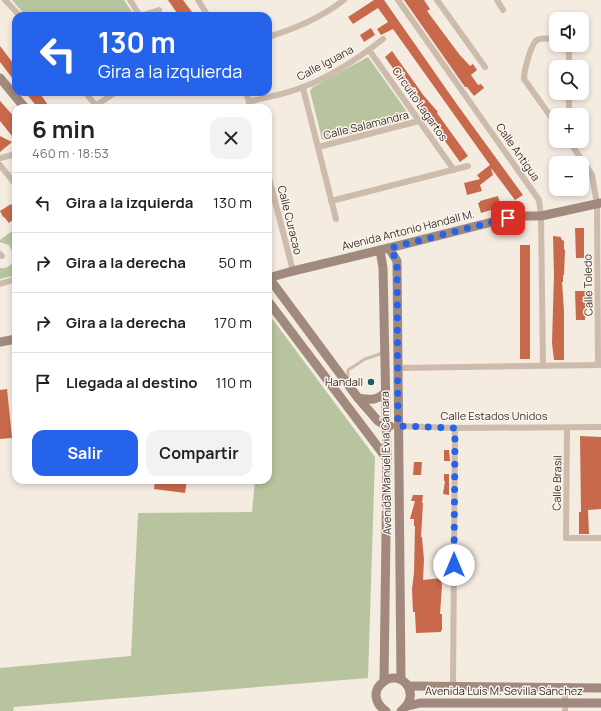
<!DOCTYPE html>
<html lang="es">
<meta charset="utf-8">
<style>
body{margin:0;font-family:Manrope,sans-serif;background:#f2f2f2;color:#222;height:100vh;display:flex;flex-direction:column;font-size:15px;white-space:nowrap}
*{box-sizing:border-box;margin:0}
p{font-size:13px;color:#767676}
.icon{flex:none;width:22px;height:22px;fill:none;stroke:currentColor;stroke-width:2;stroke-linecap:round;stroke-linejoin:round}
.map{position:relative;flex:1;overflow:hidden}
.side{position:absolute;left:12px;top:104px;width:260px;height:380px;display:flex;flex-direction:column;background:#fff;border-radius:12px;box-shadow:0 2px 6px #0003}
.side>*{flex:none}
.top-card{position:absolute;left:12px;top:12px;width:260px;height:84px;border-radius:12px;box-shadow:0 2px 6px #0003;background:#2563eb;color:#fff;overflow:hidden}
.controls{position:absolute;left:549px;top:12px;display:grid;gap:8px}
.controls a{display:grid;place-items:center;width:40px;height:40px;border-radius:8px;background:#fff;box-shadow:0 2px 6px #0003;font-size:20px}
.pin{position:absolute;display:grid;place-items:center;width:34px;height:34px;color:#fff;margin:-17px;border-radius:8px;box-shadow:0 2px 6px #0006}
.me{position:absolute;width:44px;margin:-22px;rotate:0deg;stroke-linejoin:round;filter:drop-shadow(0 0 3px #0008)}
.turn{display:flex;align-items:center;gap:14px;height:84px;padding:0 20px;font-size:18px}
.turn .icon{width:52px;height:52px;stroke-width:2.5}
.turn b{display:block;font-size:28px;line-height:34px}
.round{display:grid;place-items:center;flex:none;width:42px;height:42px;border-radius:12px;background:#f2f2f2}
.head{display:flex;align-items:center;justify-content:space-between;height:68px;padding:0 20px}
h1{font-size:24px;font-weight:700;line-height:30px}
.action{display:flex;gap:8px;margin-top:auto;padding:8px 20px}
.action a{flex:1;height:46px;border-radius:12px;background:#2563eb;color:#fff;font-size:16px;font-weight:700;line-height:46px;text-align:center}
.action a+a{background:#f2f2f2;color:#222}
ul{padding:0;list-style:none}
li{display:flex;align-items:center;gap:12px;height:60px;padding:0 20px;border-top:1px solid #e0e0e0}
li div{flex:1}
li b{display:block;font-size:15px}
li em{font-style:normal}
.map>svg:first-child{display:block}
</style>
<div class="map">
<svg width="601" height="711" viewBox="0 0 601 711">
<rect width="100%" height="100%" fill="#f4ebe1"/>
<g fill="#b8c4a0">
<path d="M12 0H124L132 12 130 16H26Z"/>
<path d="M368 57 410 116 408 120 326 140 322 139 310 91 313 87Z"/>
<path d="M16 228V275L0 279V268C9 269 13 264 14 256L9 245 0 242V240Z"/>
<path d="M268 313 375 457 368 678 14 707 13 711H0V668L131 656 138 513 252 512 255 480H268Z"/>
</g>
<g fill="#c8694b">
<path d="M168 0H183L195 16H179Z"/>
<path d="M374 0H384L456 103 523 195 515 200 491 168 493 175 480 185 482 191 467 195 464 183 480 179 477 175 490 165 393 29 381 35 377 29 388 22 378 8 353 24 348 17Z"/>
<path d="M404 0H424L430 9 427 11 459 54 470 66 473 64 477 70 471 75 478 85 481 84 484 88 474 96 467 87H465Z"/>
<path d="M371 28 375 35 364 42 360 35Z"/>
<path d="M0 46 16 67V83L0 62Z"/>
<path d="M392 51 424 96 438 112 437 113 468 156 460 162 385 57Z"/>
<path d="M25 92H39L50 108H38Z"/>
<path d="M0 101 16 119V141L0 121Z"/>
<path d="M0 136 12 142 0 152Z"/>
<path d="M498 196 501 207 481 213 478 203 480 202V201Z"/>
<path d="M11 204 16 212V217L9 223 4 217H3L0 211Z"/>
<path d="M575 228H584V258H576Z"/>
<path d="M553 236 561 237V239L564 241V249L565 250 564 275H563V282H562L564 311V360H554L552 343 554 274Z"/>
<rect x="520" y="245" width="10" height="114"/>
<path d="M575 291H585V320H576Z"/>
<path d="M7 389 12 438 0 439V390Z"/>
<path d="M580 436 601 437V509L588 510 589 534H579V512H581Z"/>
<path d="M444 450H449L450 461H444Z"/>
<path d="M414 462H422L421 475H413Z"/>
<path d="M444 474H449V495L443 494 445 481H444Z"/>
<path d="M155 480H187L185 493 154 489Z"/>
<path d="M413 495H423L422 503H423L421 537H422L424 560 423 580 441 578 442 586 440 614H442V630H441V632L416 633 415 612H413L412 589 414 573 415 526H414V519H410L415 501H411Z"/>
</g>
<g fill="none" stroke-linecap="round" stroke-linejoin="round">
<g stroke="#cdbbac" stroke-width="3">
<path d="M348 379V370L365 359 383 353"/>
<path d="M131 481V480"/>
</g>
<g stroke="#cdbbac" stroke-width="6">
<path d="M5 0 20 16"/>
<path d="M130 0 140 16"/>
<path d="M198 0 208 16"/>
<path d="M398 0 539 200 541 216 543 365"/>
<path d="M437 0 485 67"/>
<path d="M497 0 503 10"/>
<path d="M140 16 159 10"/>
<path d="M268 37C295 29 322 17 344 0"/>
<path d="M556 39C551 39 541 37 537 40 531 43 524 71 524 79L556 124"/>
<path d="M369 50 454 170"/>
<path d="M569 67V45"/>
<path d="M303 88 336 219"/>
<path d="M85 92 97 107"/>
<path d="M246 92 251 108"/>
<path d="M249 102C267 97 286 94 303 87 332 76 359 58 383 39"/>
<path d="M92 108 116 92"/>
<path d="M569 115V93"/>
<path d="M569 141 592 175 597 204 598 365"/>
<path d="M318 147 419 121"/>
<path d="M0 158 16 154"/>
<path d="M0 165 16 185"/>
<path d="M268 174 293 271"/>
<path d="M331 201 468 166"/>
<path d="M0 254 2 256"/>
<path d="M0 284 16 279"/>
<path d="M397 368 601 365"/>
<path d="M398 426 455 428 601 427"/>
<path d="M567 428 566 538H601"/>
<path d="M453 687 455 428"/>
<path d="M565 688V711"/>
</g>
<g stroke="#a18a7d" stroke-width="9">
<path d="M0 78 25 108"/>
<path d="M389 248 397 261 401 679"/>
<path d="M380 250 383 268 387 459 384 681"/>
<path d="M268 278 293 271 389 248 508 218 525 216H541L601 203"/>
<path d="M269 278 358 398 378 421 386 426H390"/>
<path d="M268 301 387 459"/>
<path d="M0 342 16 339"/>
<path d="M358 398C371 400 375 401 385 393"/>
<path d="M409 686 601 688"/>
<path d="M408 706 420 703H601"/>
<path d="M386 711C381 708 377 703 376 696 376 693 377 688 380 685 397 665 425 692 401 711"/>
</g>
</g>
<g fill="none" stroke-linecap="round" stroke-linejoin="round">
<path stroke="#2563eb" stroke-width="7" stroke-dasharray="0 12.6" d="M454 565 455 428 398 426 397 261 390 248 508 218"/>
</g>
<circle fill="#1f5a5e" stroke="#fbf5ee" stroke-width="1.5" cx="371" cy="382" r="4"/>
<g text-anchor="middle" stroke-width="3" stroke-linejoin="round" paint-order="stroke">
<g font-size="11" fill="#3b302b" stroke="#fbf5ee">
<text transform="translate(325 63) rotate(-28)" y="4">Calle Iguana</text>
<text transform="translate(420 104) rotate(55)" y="4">Circuito Lagartos</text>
<text transform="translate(366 125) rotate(-14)" y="4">Calle Salamandra</text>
<text transform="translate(518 152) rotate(55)" y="4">Calle Antigua</text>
<text transform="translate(290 220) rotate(76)" y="4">Calle Curacao</text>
<text transform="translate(408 230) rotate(-14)" y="4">Avenida Antonio Handall M.</text>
<text transform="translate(588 285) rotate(-91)" y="4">Calle Toledo</text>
<text x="494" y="420">Calle Estados Unidos</text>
<text transform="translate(386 463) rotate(-91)" y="4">Avenida Manuel Evia Cámara</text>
<text transform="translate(557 483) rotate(-89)" y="4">Calle Brasil</text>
<text x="504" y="695">Avenida Luis M. Sevilla Sánchez</text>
</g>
<g font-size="11" fill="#3b302b" stroke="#fbf5ee" text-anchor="end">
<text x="363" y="386">Handall</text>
</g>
</g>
</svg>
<div class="controls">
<a><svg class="icon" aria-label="sound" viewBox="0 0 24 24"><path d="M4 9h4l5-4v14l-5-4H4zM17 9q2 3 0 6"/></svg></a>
<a><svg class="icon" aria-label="search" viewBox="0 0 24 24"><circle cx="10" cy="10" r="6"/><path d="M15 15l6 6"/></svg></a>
<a>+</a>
<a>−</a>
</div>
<div class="pin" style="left:508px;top:218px;background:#d93025"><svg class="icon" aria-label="arrive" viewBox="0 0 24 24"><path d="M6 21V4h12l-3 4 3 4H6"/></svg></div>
<svg class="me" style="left:454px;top:565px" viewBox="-20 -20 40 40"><circle r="19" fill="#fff"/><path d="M0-13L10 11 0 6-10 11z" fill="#2563eb"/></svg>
<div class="top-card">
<div class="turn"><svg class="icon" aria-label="left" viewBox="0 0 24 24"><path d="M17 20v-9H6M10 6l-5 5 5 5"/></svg><div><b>130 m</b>Gira a la izquierda</div></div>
</div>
<section class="side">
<div class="head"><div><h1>6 min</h1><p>460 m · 18:53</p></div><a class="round"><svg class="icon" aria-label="close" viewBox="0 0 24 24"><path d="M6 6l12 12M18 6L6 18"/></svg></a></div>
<ul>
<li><svg class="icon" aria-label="left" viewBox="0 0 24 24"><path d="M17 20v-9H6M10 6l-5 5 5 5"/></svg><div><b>Gira a la izquierda</b></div><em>130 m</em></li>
<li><svg class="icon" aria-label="right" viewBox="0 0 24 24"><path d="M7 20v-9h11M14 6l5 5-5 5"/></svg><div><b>Gira a la derecha</b></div><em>50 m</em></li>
<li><svg class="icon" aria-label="right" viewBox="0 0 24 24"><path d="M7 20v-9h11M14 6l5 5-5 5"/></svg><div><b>Gira a la derecha</b></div><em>170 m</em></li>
<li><svg class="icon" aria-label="arrive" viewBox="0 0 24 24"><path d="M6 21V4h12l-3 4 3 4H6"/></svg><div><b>Llegada al destino</b></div><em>110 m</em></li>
</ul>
<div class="action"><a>Salir</a><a>Compartir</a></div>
</section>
</div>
